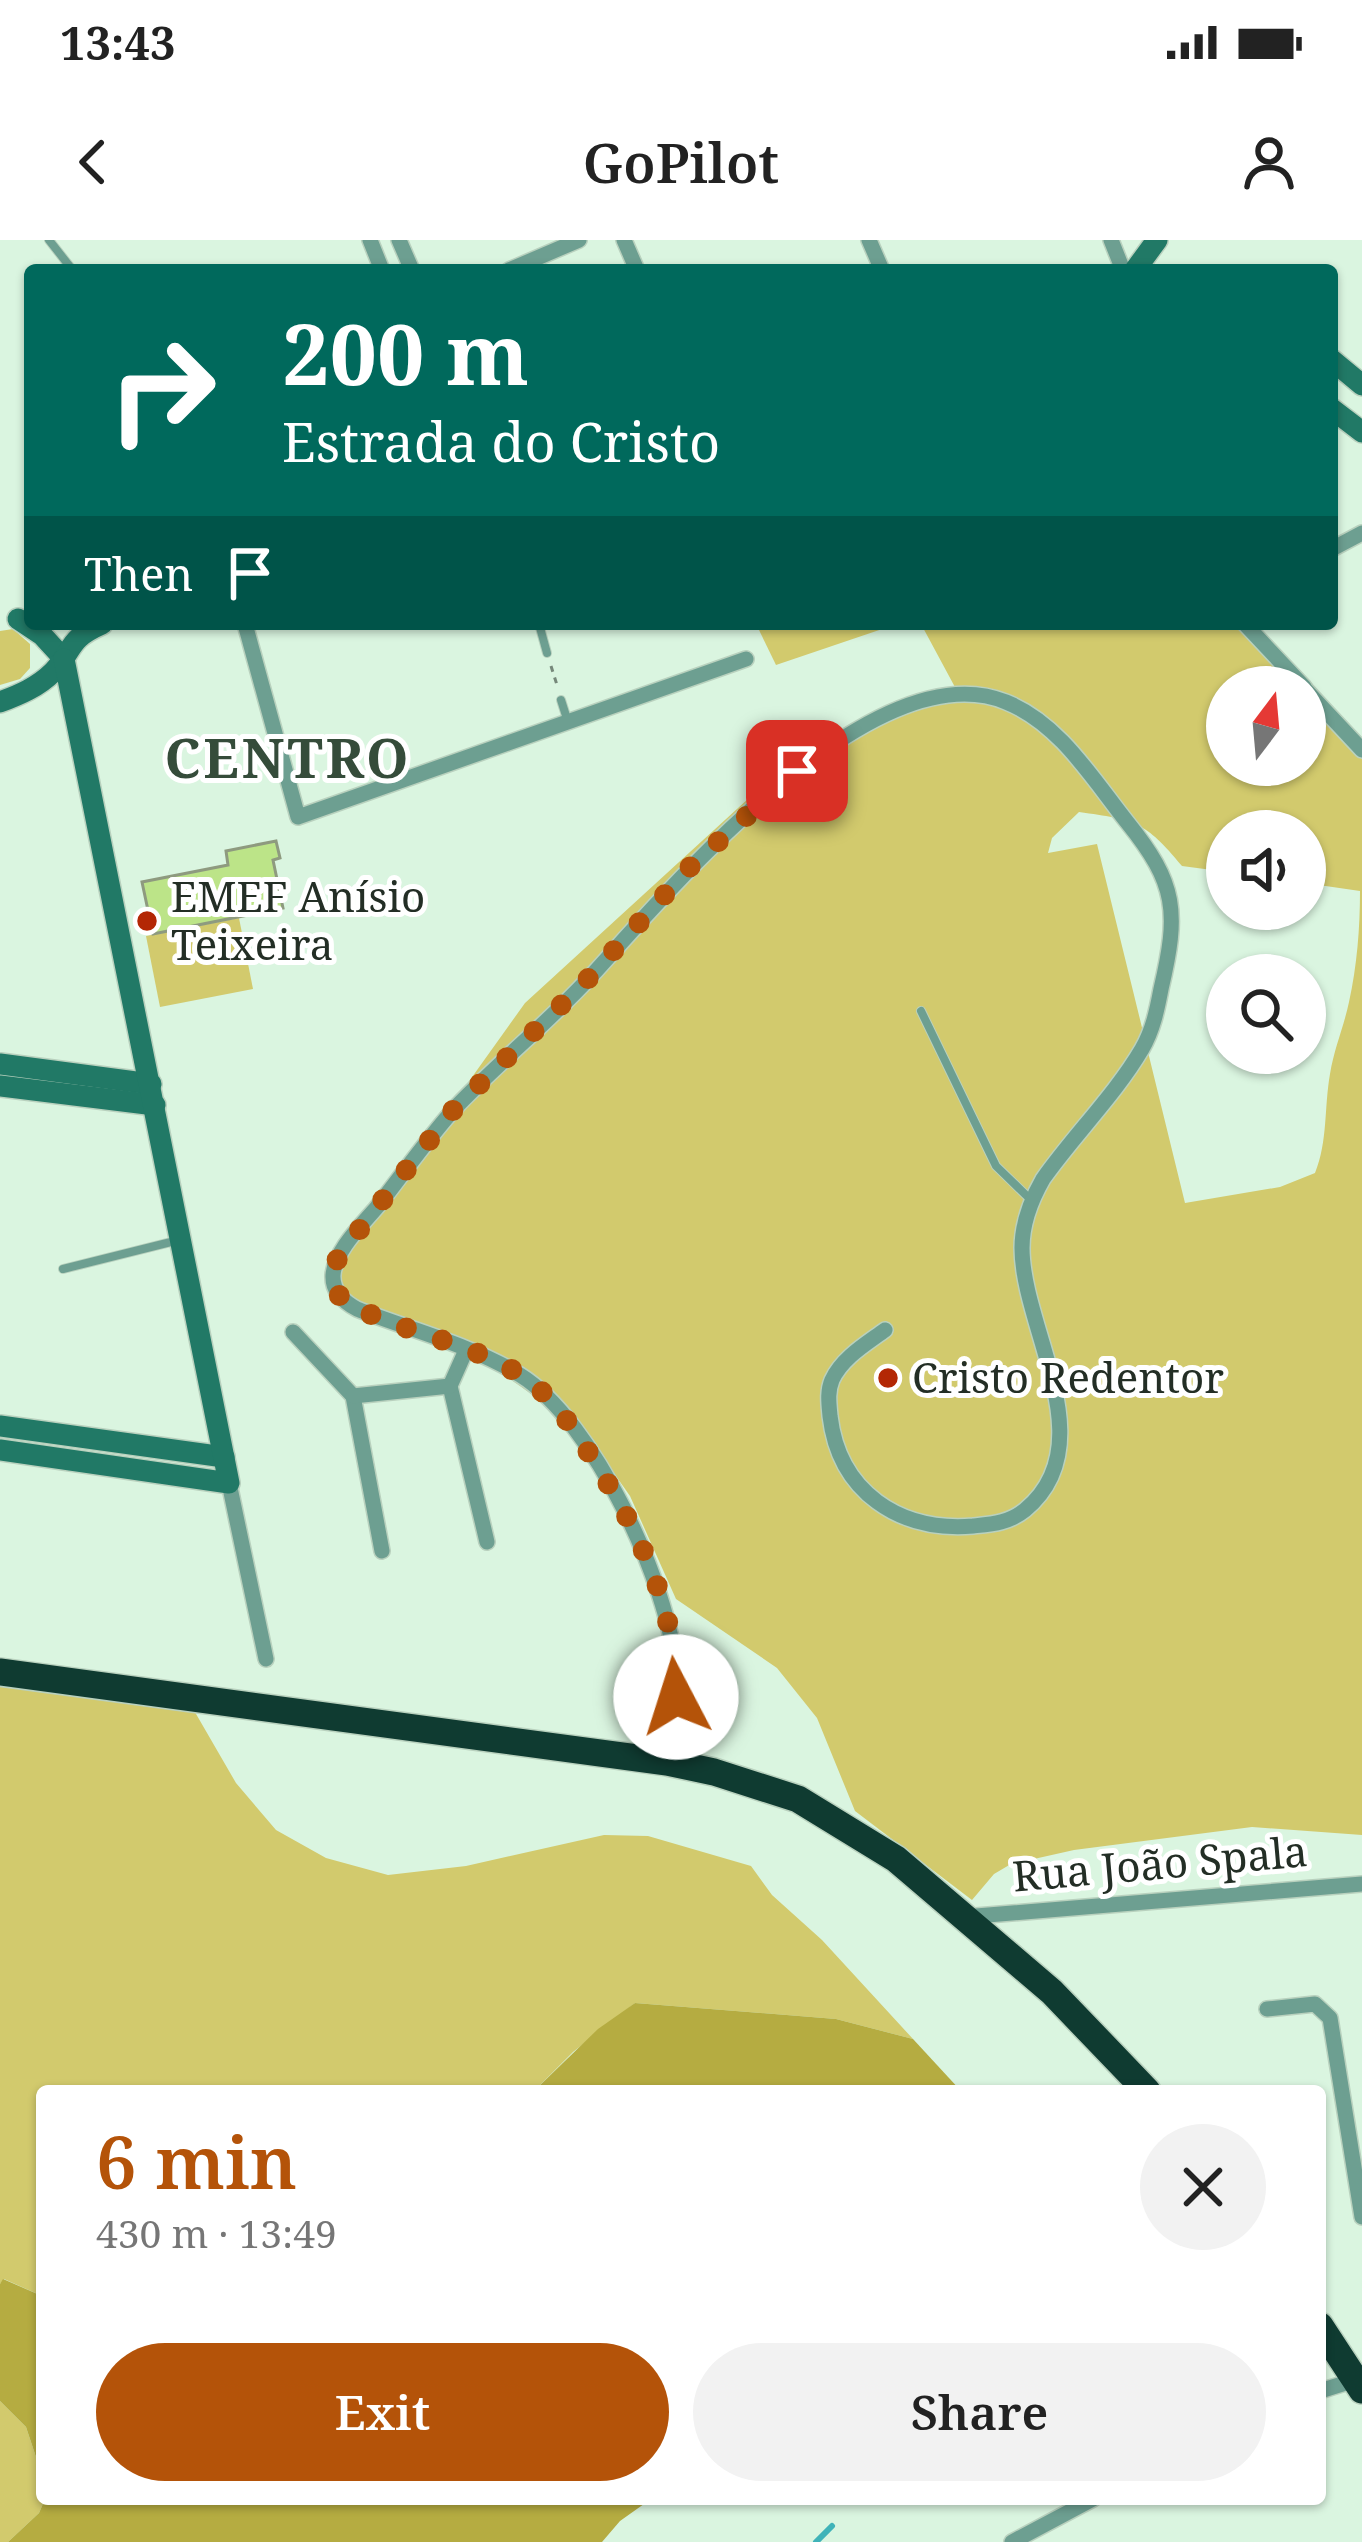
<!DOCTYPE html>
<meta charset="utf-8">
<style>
body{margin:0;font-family:"Noto Serif",serif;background:#f2f2f2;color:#222;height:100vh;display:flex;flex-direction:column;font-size:45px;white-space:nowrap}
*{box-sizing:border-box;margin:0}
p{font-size:39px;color:#767676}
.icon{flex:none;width:66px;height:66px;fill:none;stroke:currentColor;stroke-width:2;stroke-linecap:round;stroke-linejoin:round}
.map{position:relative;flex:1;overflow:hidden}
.side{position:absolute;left:36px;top:1845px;width:1290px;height:420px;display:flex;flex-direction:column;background:#fff;border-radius:12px;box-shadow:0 3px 9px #0004}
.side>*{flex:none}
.guide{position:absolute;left:24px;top:24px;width:1314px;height:366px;border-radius:12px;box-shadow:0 3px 9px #0004;background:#00695c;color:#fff;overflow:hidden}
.needle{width:78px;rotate:16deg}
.buttons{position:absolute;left:1206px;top:426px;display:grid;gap:24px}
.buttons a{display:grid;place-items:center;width:120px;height:120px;border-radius:50%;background:#fff;box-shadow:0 3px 9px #0004;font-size:60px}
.pin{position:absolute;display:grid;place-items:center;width:102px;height:102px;color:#fff;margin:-51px;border-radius:24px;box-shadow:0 6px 18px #0006}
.me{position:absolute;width:132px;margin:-66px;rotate:355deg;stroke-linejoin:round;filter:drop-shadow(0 0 9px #0008)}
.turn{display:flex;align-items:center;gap:42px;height:252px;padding:0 60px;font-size:54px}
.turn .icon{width:156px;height:156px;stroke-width:2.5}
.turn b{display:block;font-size:84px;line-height:102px}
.then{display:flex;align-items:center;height:114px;padding:0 60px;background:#0003;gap:24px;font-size:45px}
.round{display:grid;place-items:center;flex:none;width:126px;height:126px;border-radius:63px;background:#f2f2f2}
.summary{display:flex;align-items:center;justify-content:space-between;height:204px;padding:0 60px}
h1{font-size:72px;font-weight:600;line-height:90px;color:#b45309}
.button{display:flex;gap:24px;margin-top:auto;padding:24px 60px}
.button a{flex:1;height:138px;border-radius:72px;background:#b45309;color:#fff;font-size:48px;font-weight:600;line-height:138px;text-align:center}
.button a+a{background:#f2f2f2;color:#222}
.status{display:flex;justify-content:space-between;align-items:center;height:84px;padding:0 60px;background:#fff;direction:ltr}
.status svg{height:33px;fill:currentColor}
header{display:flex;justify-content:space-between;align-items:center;height:156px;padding:0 60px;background:#fff;font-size:54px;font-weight:600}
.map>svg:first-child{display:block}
</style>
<div class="status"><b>13:43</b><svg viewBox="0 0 49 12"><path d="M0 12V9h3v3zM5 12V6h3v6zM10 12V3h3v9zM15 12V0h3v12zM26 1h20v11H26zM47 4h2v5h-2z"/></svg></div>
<header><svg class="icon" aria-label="back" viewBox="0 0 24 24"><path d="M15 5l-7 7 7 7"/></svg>GoPilot<svg class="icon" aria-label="person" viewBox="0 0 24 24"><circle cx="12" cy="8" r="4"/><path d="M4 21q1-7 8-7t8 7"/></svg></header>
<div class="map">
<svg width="1362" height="2302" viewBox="0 0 1362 2302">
<rect width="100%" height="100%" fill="#daf5e0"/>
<g fill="#d2ca6d" fill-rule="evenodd">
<path d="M767 384H897L776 425 759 390Z"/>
<path d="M921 384H1252L1362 502V1595L1252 1587 1074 1610 1011 1624 994 1634 972 1660 855 1571 817 1478 777 1428 676 1359 630 1256 599 1212 537 1158 479 1117 351 1059 329 1037 525 763 786 524 898 465 956 449ZM1227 447H1305V525H1227ZM1079 572C1135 580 1145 581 1182 626L1227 632V591H1305V643L1360 651C1360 688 1357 726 1349 762 1344 786 1334 809 1330 834 1324 868 1328 901 1315 933L1280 947 1185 963 1097 604 1048 613 1052 598Z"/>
<path d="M13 389 30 404V428L20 439 0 445V391Z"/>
<path d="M239 678 253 749 160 767 146 696Z"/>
<path d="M0 1442 192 1467 236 1543 276 1590 326 1618 388 1635 466 1626 604 1595 648 1596 751 1626 772 1655 822 1700 913 1799 836 1779 635 1763 573 1812 534 1851H42V2056L4 2039 0 2044Z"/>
<path d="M0 2161 26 2187 42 2235V2259H45L39 2273 8 2302H0Z"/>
</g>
<g fill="#b5ac41">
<path d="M635 1763 836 1779 913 1799 961 1851H534L598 1789Z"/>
<path d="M3 2039 42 2056V2235L26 2187 0 2161V2044Z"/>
<path d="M45 2259H651L620 2281 602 2302H8L39 2273Z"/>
</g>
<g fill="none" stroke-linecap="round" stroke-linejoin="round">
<path stroke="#3fb3b8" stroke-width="6" d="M816 2302 832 2286"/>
</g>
<path fill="#bce488" stroke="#8e9a7f" stroke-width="3" d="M276 601 280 618 273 620 283 668 153 694 142 642 228 625 226 611Z"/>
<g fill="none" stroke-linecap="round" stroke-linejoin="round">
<defs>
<g id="lane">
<path d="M49 0 71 28"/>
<path d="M539 384 547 413"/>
<path d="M561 460 568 482"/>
<path d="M921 771 996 926 1030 959"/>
<path d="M63 1029 175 1001"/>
</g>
<g id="street">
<path d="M370 0 382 30"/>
<path d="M399 0 412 30"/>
<path d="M624 0 637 30"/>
<path d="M869 0 882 30"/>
<path d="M1111 0 1123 30"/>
<path d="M509 30 579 0"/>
<path d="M1332 309 1362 293"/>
<path d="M245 384 298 577 746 419"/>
<path d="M1245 384 1304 447"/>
<path d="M1305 449 1362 510"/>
<path d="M293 1092 353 1156 382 1311"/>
<path d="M466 1110 450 1146 487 1302"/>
<path d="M353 1156 450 1146"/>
<path d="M229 1243 266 1419"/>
<path d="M667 1522C671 1492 678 1461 676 1430 669 1344 594 1181 520 1135 471 1105 411 1090 357 1069 344 1062 332 1052 333 1035 335 1010 362 985 377 967 403 934 428 898 456 867 500 821 550 781 593 734 672 647 874 408 1006 462 1059 483 1092 538 1127 582 1177 644 1179 672 1161 749 1157 770 1153 790 1142 809 1115 855 1074 895 1043 939 1031 960 1022 984 1022 1008 1022 1089 1105 1204 1025 1270 1009 1283 992 1284 973 1286 899 1292 839 1252 830 1176 829 1164 827 1152 832 1140 842 1118 866 1104 885 1090"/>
<path d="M964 1677 1362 1644"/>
<path d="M1267 1769 1315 1764 1330 1778 1362 1977"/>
<path d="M1320 2151 1355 2140"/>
<path d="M1012 2302 1093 2259"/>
</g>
<g id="secondary">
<path d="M1135 30 1157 0"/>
<path d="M1332 120 1362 145"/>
<path d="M1332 169 1362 192"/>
<path d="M18 379 42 395 64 419"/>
<path d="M0 462C19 455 38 447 53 432 75 409 66 400 102 384"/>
<path d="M0 824 151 844"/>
<path d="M0 846 155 865"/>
<path d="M0 1186 224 1217"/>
<path d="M0 1210 229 1243 64 419"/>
</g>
<g id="highway">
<path d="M0 1432 667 1522 714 1532 798 1559 896 1619 1052 1752 1147 1851"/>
<path d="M1320 2086 1362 2150"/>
</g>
</defs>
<use href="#lane" stroke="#b9d1be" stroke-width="10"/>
<use href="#street" stroke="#b9d1be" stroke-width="18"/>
<use href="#secondary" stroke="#b9d1be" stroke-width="24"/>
<use href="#highway" stroke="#b9d1be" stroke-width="30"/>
<path stroke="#76887a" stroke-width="3" stroke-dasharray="6 6" stroke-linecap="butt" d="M551 426 557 445"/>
<use href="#lane" stroke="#6d9f91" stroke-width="8"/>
<use href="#street" stroke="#6d9f91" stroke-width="15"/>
<use href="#secondary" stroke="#217966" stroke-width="21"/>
<use href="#highway" stroke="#0f3b31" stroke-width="27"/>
</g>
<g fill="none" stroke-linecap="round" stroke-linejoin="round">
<path stroke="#b45309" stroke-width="21" stroke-dasharray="0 37.8" d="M676 1457C677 1368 639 1291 592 1218 573 1188 552 1155 521 1135 467 1101 399 1092 343 1061L335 1049 333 1033 338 1017 454 869 586 741 690 627 797 531"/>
</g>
<g fill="#b32705" stroke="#fff" stroke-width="4.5">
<circle cx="147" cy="681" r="12"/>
<circle cx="888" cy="1138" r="12"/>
</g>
<g text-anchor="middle" stroke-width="10" stroke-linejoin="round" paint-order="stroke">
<g font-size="42" fill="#232e25" stroke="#fff" text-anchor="start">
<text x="171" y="672">EMEF Anísio<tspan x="171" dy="48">Teixeira</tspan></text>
<text x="912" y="1153">Cristo Redentor</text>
</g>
<g font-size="42" fill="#232e25" stroke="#fff">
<text transform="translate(1160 1624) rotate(-5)" y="15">Rua João Spala</text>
</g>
<g font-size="54" font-weight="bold" letter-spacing="3" fill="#354c3a" stroke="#fff">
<text x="288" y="538">CENTRO</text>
</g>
</g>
</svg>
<div class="buttons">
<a><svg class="needle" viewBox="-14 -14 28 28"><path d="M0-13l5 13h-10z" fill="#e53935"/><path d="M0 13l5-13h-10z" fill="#767676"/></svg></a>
<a><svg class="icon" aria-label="sound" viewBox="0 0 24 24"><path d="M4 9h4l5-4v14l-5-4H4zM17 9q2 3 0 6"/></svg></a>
<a><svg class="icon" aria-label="search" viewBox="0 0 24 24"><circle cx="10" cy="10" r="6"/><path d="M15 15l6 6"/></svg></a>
</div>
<div class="pin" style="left:797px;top:531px;background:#d93025"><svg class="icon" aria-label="arrive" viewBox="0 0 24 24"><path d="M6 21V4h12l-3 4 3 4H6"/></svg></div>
<svg class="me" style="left:676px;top:1457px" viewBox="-20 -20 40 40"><circle r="19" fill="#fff"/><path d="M0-13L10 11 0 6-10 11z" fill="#b45309"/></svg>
<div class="guide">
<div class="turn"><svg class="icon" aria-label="right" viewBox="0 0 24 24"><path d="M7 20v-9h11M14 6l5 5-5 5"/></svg><div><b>200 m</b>Estrada do Cristo</div></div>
<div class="then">Then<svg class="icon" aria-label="arrive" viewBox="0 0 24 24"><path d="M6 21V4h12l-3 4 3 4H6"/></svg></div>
</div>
<section class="side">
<div class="summary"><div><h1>6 min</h1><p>430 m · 13:49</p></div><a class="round"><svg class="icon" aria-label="close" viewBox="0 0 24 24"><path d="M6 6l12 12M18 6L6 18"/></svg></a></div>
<div class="button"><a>Exit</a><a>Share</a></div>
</section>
</div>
